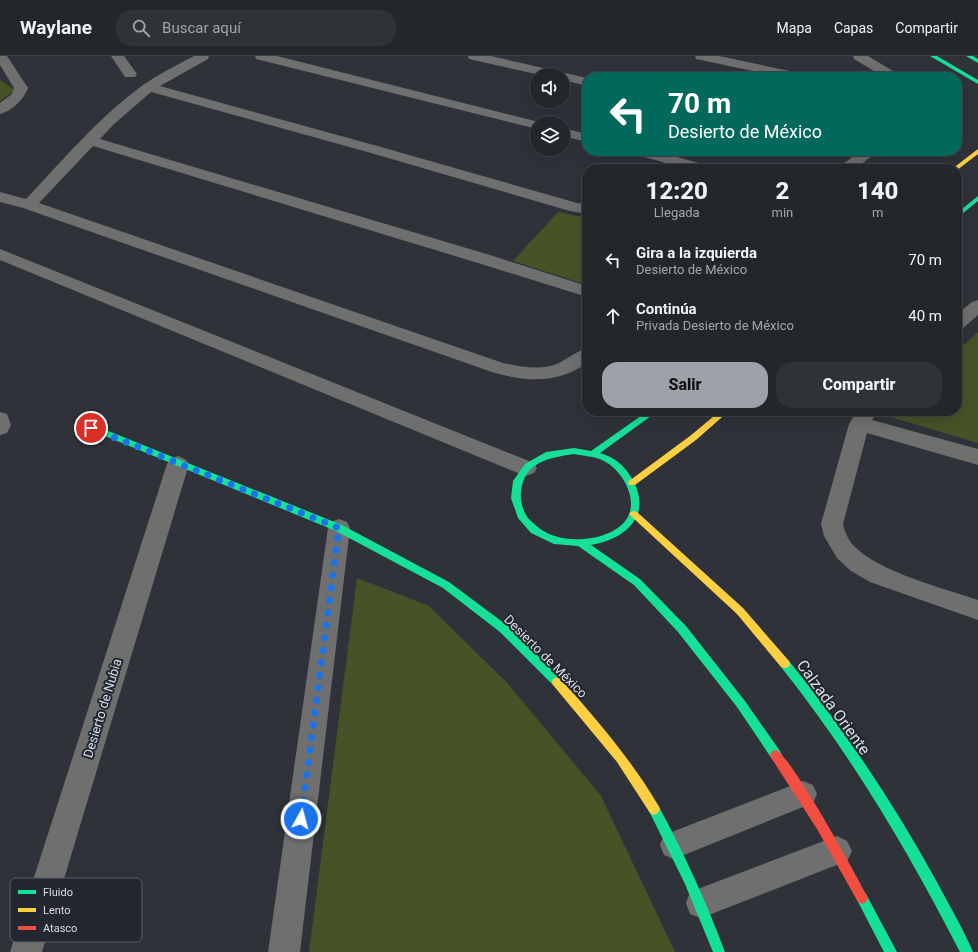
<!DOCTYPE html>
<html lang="es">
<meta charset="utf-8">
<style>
body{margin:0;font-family:Roboto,sans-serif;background:#2f3236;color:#f1f3f6;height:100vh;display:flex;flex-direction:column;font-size:15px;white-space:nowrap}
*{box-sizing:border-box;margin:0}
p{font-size:13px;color:#a3a5a8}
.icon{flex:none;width:22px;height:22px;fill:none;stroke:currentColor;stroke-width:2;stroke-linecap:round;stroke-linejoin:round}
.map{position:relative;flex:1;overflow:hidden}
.details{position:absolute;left:582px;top:108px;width:380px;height:252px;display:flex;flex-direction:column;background:#23262a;border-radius:16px;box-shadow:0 4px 16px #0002,0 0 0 1px #404347}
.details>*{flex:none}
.banner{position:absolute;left:582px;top:16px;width:380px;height:84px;border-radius:16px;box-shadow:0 4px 16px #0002,0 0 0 1px #404347;background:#00695c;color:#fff;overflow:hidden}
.fabs{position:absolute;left:530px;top:12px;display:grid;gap:8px}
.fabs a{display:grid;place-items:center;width:40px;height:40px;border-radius:50%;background:#23262a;box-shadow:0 4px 16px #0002,0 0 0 1px #404347;font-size:20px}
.pin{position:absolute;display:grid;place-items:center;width:34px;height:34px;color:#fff;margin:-17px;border:2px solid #fff;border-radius:50%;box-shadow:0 1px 4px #0007}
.me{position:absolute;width:44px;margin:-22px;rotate:7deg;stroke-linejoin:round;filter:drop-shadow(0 0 3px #0008)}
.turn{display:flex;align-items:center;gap:14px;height:84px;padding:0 20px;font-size:18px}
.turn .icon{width:52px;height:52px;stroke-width:2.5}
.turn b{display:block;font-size:28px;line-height:34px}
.eta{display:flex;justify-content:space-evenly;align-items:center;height:68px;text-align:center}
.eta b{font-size:24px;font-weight:800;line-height:28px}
.primary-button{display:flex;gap:8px;margin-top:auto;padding:8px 20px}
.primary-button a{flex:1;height:46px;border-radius:16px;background:#9ea1a8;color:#111;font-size:16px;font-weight:800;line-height:46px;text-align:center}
.primary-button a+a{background:#2f3236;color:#f1f3f6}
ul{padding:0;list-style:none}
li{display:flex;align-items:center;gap:12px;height:56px;padding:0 20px}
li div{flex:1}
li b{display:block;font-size:15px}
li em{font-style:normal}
header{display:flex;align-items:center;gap:24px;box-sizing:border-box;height:56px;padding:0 20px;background:#23262a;border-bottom:1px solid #404347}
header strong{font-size:19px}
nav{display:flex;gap:22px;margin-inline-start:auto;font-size:14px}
.search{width:280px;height:36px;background:#2f3236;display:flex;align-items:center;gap:10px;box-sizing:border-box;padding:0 14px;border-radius:16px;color:#a3a5a8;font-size:15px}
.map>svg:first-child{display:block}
</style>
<header>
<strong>Waylane</strong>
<div class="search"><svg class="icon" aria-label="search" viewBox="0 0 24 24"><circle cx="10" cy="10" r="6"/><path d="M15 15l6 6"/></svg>Buscar aquí</div>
<nav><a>Mapa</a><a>Capas</a><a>Compartir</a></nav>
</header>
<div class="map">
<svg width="978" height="896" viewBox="0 0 978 896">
<rect width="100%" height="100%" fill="#2f3238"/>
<g fill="#455327">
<path d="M0 24 15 34 0 45Z"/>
<path d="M558 156 587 162V229L513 205Z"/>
<path d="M978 276V387L887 360 893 355H957V295Z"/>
<path d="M357 522 429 550 508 628 601 740 675 896H309Z"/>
</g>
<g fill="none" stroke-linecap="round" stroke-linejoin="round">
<g fill="#706f6f" fill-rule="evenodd">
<path d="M0 0H7L28 32C24 43 12 55 0 58V47L12 38 14 32 0 9Z"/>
<path d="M111 0H124L137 18 135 21H125Z"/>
<path d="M194 0H209L208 3 160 30 381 91 577 147 587 148V158L570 155 371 97 151 36 113 69 100 83 490 199 587 230V241L478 207 93 90 39 147 503 307C521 311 542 315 559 307 569 302 577 295 587 292V307C558 328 525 326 492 316L23 152 0 146V136L26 143C63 104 99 61 143 29 159 18 177 9 194 0Z"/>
<path d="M255 0H277L543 67H537V73L256 3Z"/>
<path d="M468 0H491L587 22V30L563 24V19H540L469 3Z"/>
<path d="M695 0H719L799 17 804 18 806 21H781L701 4 696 3Z"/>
<path d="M853 0H868L898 18 900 21H884L854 3Z"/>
<path d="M563 72 587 78V86L563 80Z"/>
<path d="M632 95H656L709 110 712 113H687L634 98Z"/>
<path d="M861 95H878L855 113H837L840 110Z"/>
<path d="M0 193 534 407 537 412 534 417 526 420 518 417 0 204Z"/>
<path d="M978 244V259L963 272 957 274V258L972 246Z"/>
<path d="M857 355H878L872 364 978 393V409L867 377 843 468C845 476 848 484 854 490 879 516 943 532 978 544V564L870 526 851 515 837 502 824 480 821 468 849 368Z"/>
<path d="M0 356 7 358 11 369 7 377 0 379Z"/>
<path d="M178 400 185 403 189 408 42 896H10L167 408 171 403Z"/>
<path d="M339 463 347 466 350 472 300 896H268L328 472 331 466Z"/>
<path d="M803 725 813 729 817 738 813 747 674 803 664 799 660 789 664 779Z"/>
<path d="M837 780 847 785 852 795 847 805 701 862 690 858 686 847 690 836Z"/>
</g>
<g fill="#16e098" fill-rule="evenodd">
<path d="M930 0H937L978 24V28Z"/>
<path d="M966 0H973L978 3V7Z"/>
<path d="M978 140V145L957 162V157Z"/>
<path d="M648 355H658L600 397C614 401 624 409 631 421 654 458 627 483 591 489L640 523 686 570 745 645 780 695 782 699 780 703 776 704 772 703 737 651 678 576 634 529 578 490 554 488 531 477 518 462 511 442 513 425 525 408 546 396 574 392 591 395ZM574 398C584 400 594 400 604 405 622 414 640 444 626 464 612 483 576 487 555 480 544 477 536 470 528 462 523 455 520 445 521 436 524 406 548 402 574 398Z"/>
<path d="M91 368 342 469 449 526 508 570 561 623 562 626 561 629 557 631 553 629 500 576 443 532 336 475 88 373 87 371Z"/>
<path d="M785 604 789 605C845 674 894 748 937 826 949 849 963 872 973 896H960C908 795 852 700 781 611L780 608 781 605Z"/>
<path d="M654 747 658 749C684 797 706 845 725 896H713L685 828 648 753 650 749Z"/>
<path d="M862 836 866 838 897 896H884L856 842 858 838Z"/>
</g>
<g fill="#ffcf43" fill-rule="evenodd">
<path d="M978 93V98L957 114V113H952Z"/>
<path d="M720 355H729L696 384 635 429H629L628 427 629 425 690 380Z"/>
<path d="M634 455 637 456 743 552 789 605 790 608 789 611 785 612 781 611 737 558 631 460 629 458 631 456Z"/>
<path d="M557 621 561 623C596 663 631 703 658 749L660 753 658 757 654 759 650 757 617 706 553 629 552 626 553 623Z"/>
</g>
<path fill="#f24e42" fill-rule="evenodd" d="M776 694C791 700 855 817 866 838L868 842 866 846 862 848 858 846 817 773 772 703 770 699 772 695Z"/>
</g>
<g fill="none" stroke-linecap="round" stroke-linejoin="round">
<path stroke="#1a73e8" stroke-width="7" stroke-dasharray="0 12.6" d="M91 372 339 472 301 763"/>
</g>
<g text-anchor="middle" stroke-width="4" stroke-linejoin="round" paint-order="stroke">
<g font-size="13" fill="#d9dde4" stroke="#222732">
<text transform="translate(546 600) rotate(45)" y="5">Desierto de México</text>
<text transform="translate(102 652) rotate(-73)" y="5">Desierto de Nubia</text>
</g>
<g font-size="16" fill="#d9dde4" stroke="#222732">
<text transform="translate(834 651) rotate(54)" y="6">Calzada Oriente</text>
</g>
</g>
<rect x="10" y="822" width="132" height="64" rx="6" fill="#222732" stroke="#595e67" stroke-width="1"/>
<rect x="18" y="834" width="18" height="4" fill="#16e098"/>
<rect x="18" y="852" width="18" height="4" fill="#ffcf43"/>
<rect x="18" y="870" width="18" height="4" fill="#f24e42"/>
<g font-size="11" fill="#d9dde4">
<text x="43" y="840">Fluido</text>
<text x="43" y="858">Lento</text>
<text x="43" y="876">Atasco</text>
</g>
</svg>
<div class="fabs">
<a><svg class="icon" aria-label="sound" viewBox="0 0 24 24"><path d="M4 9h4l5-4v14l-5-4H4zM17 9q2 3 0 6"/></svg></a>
<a><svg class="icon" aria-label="layers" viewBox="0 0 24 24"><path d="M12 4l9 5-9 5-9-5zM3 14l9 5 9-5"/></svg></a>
</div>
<div class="pin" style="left:91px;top:372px;background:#d93025"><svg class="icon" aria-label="arrive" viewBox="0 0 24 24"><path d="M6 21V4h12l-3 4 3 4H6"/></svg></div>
<svg class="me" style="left:301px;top:763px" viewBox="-20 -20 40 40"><circle r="17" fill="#1a73e8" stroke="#fff" stroke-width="3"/><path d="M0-11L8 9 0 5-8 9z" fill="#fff"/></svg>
<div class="banner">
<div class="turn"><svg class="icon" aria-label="left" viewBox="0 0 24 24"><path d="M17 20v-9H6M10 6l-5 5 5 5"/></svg><div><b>70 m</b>Desierto de México</div></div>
</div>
<section class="details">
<div class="eta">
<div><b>12:20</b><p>Llegada</p></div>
<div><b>2</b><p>min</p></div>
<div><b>140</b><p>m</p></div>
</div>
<ul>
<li><svg class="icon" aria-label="left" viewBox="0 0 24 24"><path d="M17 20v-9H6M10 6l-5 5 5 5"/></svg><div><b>Gira a la izquierda</b><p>Desierto de México</p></div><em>70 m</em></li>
<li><svg class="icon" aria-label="ahead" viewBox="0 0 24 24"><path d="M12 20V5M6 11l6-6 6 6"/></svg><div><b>Continúa</b><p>Privada Desierto de México</p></div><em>40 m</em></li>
</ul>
<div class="primary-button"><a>Salir</a><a>Compartir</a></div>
</section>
</div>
